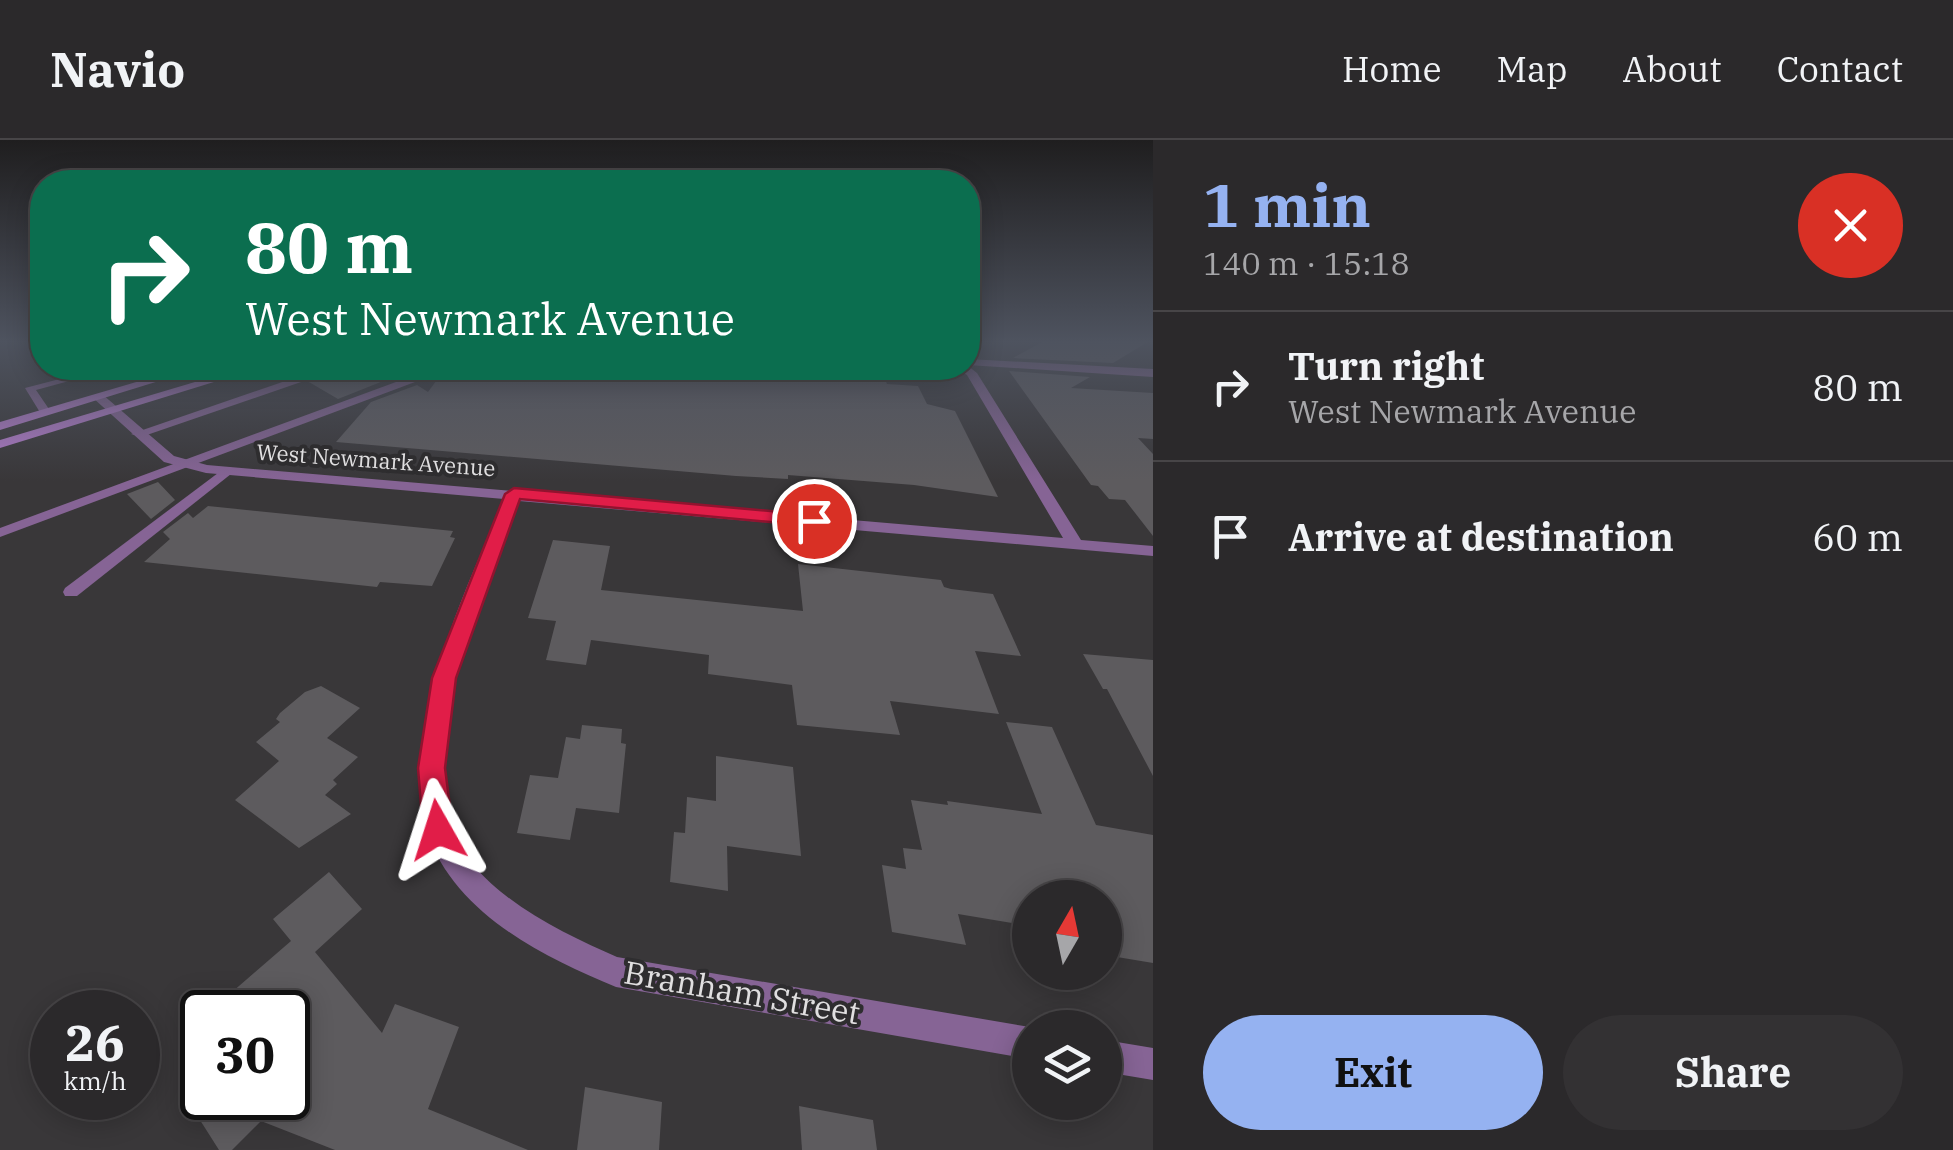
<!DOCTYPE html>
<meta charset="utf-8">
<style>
body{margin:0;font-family:"IBM Plex Serif",serif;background:#333133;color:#f1f3f6;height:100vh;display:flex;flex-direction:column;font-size:38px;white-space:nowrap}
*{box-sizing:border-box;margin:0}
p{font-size:32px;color:#a6a6a9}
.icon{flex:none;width:55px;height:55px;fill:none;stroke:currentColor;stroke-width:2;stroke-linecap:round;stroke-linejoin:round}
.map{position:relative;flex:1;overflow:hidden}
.details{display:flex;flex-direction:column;background:#2b292b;width:800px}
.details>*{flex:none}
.top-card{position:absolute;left:30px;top:30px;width:950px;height:210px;border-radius:40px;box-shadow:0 5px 25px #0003,0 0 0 2px #474547;background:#0b6e4f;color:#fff;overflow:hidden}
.needle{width:65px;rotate:9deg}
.tools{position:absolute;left:1012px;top:740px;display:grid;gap:20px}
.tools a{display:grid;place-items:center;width:110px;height:110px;border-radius:50%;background:#2b292b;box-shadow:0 5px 25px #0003,0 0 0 2px #474547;font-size:50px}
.speed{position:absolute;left:30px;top:850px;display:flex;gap:20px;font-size:50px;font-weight:700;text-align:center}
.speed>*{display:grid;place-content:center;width:130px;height:130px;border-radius:50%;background:#2b292b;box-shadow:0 5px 25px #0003,0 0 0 2px #474547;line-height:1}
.speed small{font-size:25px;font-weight:400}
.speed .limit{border:5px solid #111;border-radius:15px;background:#fff;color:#111}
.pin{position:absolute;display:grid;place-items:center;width:85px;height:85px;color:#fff;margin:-42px;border:5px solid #fff;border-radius:50%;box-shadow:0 2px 10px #0007}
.me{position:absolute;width:110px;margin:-55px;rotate:354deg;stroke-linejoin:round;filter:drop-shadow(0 0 8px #0008)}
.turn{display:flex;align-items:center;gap:35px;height:210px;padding:0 50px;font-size:45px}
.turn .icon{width:130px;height:130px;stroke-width:2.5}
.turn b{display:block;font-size:70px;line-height:85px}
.round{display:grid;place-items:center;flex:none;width:105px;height:105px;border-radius:52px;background:#333133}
.overview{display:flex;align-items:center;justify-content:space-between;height:170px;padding:0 50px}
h1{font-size:60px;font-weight:700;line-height:75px;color:#95b2f1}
.cta{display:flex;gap:20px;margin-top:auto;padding:20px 50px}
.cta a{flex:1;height:115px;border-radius:60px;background:#95b2f1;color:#111;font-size:40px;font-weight:700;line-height:115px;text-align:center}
.cta a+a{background:#333133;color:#f1f3f6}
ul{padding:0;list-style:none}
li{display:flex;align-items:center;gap:30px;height:150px;padding:0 50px;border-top:2px solid #474547}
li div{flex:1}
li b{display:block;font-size:38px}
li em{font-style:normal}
header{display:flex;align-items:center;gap:60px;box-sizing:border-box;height:140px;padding:0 50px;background:#2b292b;border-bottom:2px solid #474547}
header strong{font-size:48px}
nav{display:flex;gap:55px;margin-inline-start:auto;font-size:35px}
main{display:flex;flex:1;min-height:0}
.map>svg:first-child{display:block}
</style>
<header>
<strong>Navio</strong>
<nav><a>Home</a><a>Map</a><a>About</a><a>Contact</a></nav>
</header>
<main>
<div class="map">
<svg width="1153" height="1010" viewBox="0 0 1153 1010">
<rect width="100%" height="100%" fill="#393739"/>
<g fill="#5d5b5e">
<path d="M1046 200H1151L1113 223 1013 218Z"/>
<path d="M285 228H416L338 259Z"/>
<path d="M454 228H754L884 237 887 244 918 246 927 264 955 271 998 357 914 345 788 335V339L736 336 336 302 371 262 417 245 428 252 445 229Z"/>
<path d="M1009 231 1090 237 1071 248 1153 253V299L1138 298 1153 314V396L1125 360 1109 359 1098 346 1091 345Z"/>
<path d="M158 342 175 360 151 379 127 354Z"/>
<path d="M208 366 453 391 450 397 455 398 432 446 380 442 377 447 144 422 170 399 163 392 188 373 193 378Z"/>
<path d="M553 400 610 406 601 450 803 471 798 424 941 440 944 447 951 449 993 454 1021 516 975 511 999 574 890 561 900 595 797 585 792 545 708 534 709 515 591 500 586 525 546 520 556 481 528 478Z"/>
<path d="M1083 514 1153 520V636L1107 549H1103Z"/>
<path d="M321 546 360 568 327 598 358 617 333 640 337 644 325 655 351 674 299 708 235 660 279 621 256 602 280 582 276 579 280 573 305 552Z"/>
<path d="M1006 582 1052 587 1096 685 1153 695V823L1105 815V758H1030V786L958 774 966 805 892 792 882 725 906 729 903 708 922 710 911 660 948 665 947 661 1042 674Z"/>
<path d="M582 585 622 589 621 603 626 604 619 673 576 668 570 700 517 693 530 635 558 638 566 597 580 599Z"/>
<path d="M716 616 793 627 801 716 727 706 728 751 670 742 674 692 685 693 687 657 716 661Z"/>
<path d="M329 732 362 769 315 812 382 893 395 864 459 887 428 969 528 1010H335L261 981 232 1010H219L186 958H288V872H209L291 801 273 779Z"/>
<path d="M585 947 662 962 659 1010H577Z"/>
<path d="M799 966 873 980 877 1010H802Z"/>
</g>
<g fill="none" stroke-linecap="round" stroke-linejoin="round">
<g fill="#866495" fill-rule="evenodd">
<path d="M102 228H117L36 250 51 272 49 274H41L25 248Z"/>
<path d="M421 228H431L423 239 0 397V388L415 235Z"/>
<path d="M297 237 302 240 301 242 141 297 131 294Z"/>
<path d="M226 327 231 328V334L77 456H65L63 452 65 448Z"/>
</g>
<g fill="#866495" fill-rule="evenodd">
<path d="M968 200H981L968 207Z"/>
<path d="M968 219 1153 229V237L968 225Z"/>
<path d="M968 226 977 233 1081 400 1153 406V416L519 361C484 451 441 542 446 641 446 656 446 674 451 687 474 751 559 792 617 817L1030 887V919L616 847C541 816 454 773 426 690 422 676 422 659 422 645 420 542 465 452 504 359L206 333 164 322 92 257 102 254 174 316 207 325 1063 398 967 235 956 228Z"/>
<path d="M1105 900 1153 908V940L1105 932Z"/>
</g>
<g fill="#b17bc9" fill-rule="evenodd">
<path d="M184 228H201L0 290V282Z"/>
<path d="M242 228H259L0 308V300Z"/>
</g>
</g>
<linearGradient id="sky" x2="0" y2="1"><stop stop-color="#1f1e1f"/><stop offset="0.59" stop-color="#4e535f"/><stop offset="1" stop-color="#4e535f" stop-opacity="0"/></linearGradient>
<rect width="1153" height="341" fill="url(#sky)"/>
<path fill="#e11d48" stroke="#92132f" stroke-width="2.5" d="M514 348 814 375 823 381 814 386 520 359 456 538 445 628 453 690 448 699 438 703 428 699 423 690 418 628 432 538 505 354Z"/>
<g text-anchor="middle" stroke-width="8" stroke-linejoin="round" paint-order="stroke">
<g font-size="22" fill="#e0dfe0" stroke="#2e2d2f">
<text transform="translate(376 320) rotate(4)" y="8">West Newmark Avenue</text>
</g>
<g font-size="32" fill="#e0dfe0" stroke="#2e2d2f">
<text transform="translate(742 853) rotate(10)" y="11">Branham Street</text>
</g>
</g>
</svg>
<div class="tools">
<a><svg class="needle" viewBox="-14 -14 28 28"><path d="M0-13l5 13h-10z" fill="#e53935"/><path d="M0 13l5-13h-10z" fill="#a6a6a9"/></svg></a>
<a><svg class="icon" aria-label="layers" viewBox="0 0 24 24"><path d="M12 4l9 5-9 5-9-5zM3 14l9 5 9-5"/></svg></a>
</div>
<div class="speed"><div>26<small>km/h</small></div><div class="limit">30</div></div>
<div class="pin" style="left:814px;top:381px;background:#d93025"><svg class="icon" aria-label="arrive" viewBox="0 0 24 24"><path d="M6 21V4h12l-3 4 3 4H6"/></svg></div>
<svg class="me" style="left:438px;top:690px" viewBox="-20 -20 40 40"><path d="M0-17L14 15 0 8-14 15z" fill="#e11d48" stroke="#fff" stroke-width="4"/></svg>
<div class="top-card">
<div class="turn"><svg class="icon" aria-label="right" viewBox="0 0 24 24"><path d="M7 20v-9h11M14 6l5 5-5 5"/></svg><div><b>80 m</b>West Newmark Avenue</div></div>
</div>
</div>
<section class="details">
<div class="overview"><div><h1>1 min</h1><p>140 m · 15:18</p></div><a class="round" style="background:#d93025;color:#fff"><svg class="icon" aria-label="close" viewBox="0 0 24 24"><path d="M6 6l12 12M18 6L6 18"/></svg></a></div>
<ul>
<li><svg class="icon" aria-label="right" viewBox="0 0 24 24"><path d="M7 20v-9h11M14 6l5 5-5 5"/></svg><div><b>Turn right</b><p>West Newmark Avenue</p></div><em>80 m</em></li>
<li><svg class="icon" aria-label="arrive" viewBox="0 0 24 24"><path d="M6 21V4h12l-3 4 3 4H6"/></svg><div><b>Arrive at destination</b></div><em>60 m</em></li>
</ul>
<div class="cta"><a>Exit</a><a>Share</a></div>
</section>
</main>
